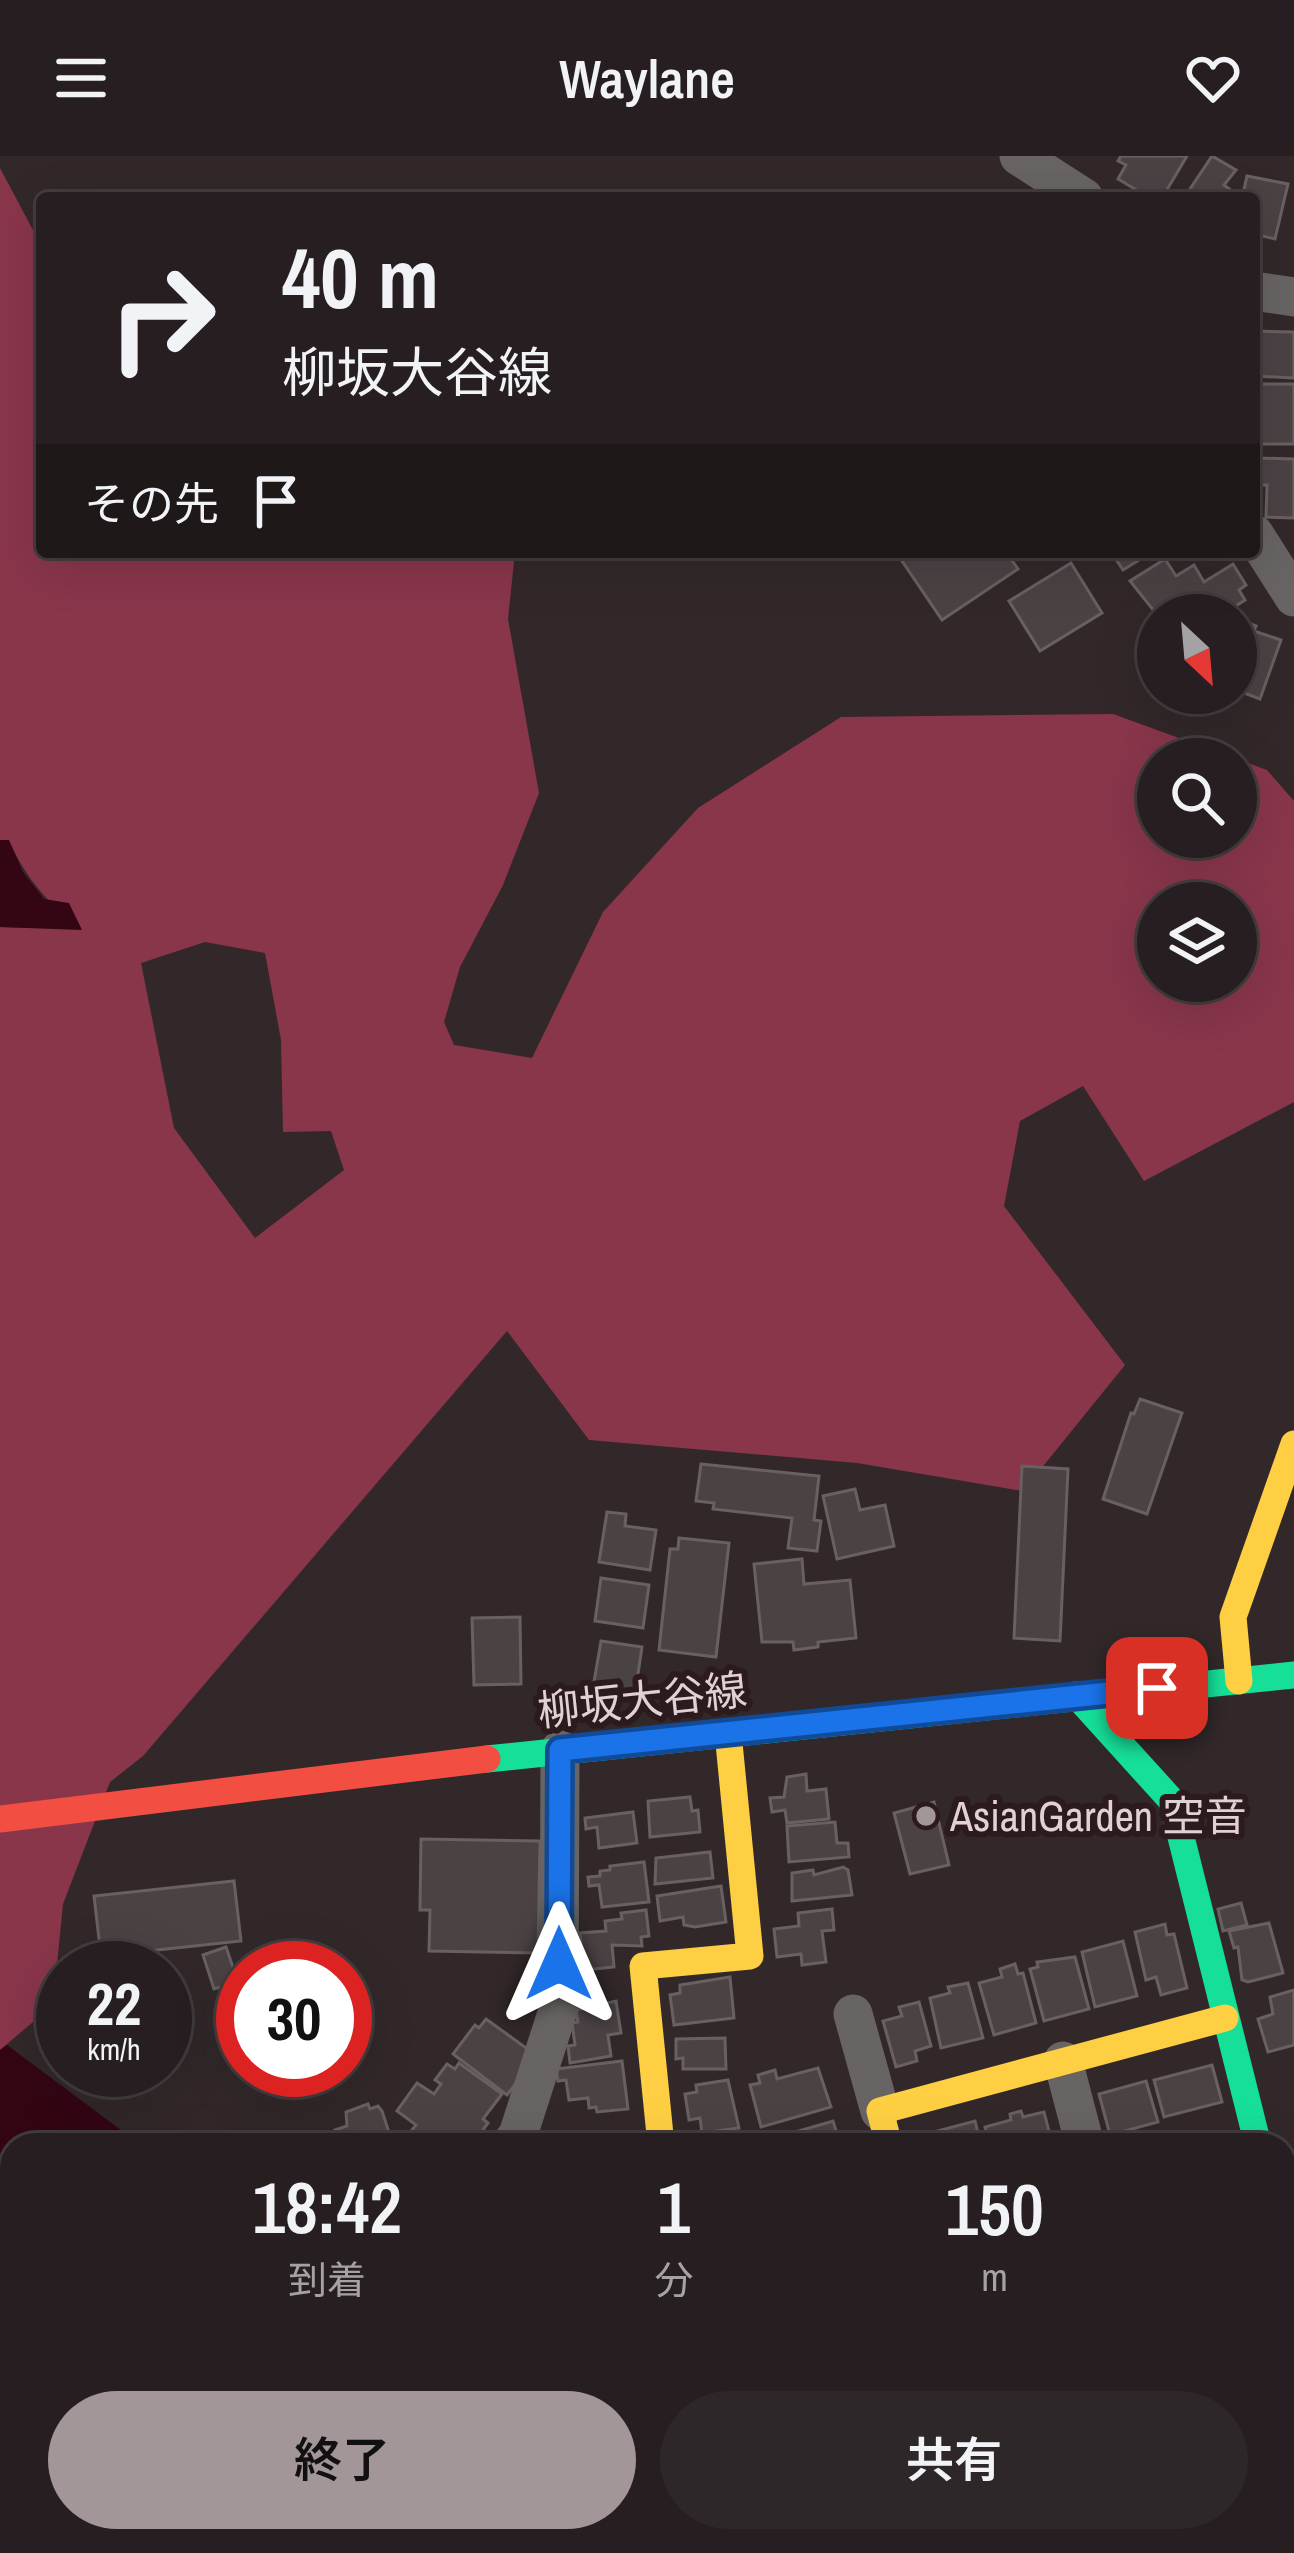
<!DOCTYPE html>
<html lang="ja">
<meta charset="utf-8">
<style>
body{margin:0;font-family:"Archivo Narrow","Noto Sans JP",sans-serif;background:#2e2729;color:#f1f3f6;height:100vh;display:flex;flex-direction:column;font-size:45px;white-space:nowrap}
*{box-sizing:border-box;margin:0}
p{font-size:39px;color:#a4a2a5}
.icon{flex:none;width:66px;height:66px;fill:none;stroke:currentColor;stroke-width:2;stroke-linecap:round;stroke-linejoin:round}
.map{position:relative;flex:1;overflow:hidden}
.panel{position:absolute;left:0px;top:1977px;width:1296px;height:420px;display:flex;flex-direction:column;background:#261e20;border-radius:36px 36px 0 0;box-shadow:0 12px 48px #0002,0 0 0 3px #423c3e}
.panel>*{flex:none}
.banner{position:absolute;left:36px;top:36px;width:1224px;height:366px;border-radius:12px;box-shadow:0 12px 48px #0002,0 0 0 3px #423c3e;background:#261e20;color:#f1f3f6;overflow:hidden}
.needle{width:78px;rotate:154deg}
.controls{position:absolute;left:1137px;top:438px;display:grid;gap:24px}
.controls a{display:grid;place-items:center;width:120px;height:120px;border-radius:50%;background:#261e20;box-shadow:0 12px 48px #0002,0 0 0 3px #423c3e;font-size:60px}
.speed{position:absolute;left:36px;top:1785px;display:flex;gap:24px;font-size:60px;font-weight:700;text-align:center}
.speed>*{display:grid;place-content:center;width:156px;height:156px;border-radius:50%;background:#261e20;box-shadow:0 12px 48px #0002,0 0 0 3px #423c3e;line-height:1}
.speed small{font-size:30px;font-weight:400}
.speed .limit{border:18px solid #d22;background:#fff;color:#111}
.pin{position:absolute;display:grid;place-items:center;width:102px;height:102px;color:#fff;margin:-51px;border-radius:24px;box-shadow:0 6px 18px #0006}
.me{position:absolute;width:132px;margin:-66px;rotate:0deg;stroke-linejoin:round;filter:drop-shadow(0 0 9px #0008)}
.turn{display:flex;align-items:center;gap:42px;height:252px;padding:0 48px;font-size:54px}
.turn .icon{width:156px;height:156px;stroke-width:2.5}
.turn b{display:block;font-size:84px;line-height:102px}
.then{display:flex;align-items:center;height:114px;padding:0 48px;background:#0003;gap:24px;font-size:45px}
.eta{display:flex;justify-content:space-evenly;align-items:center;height:204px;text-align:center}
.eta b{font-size:72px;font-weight:600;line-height:84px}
.primary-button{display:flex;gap:24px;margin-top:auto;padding:24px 48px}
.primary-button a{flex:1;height:138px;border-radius:72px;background:#a39698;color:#111;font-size:48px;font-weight:600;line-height:138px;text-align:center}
.primary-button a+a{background:#2e2729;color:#f1f3f6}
header{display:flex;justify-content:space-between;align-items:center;height:156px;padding:0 48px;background:#261e20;font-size:54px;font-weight:600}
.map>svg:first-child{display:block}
</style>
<header><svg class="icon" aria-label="menu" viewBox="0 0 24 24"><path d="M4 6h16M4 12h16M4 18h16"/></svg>Waylane<svg class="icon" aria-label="heart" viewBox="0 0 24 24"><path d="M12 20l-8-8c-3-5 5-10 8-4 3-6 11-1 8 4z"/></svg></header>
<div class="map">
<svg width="1294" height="2397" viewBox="0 0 1294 2397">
<rect width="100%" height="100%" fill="#32282a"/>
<path fill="#89364b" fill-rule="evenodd" d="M0 12 42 91V396H515L508 463 539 637 503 729 460 811 444 866 454 889 532 902 603 756 698 652 841 561 1113 558 1267 614 1294 645V946L1144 1025 1083 930 1020 965 1004 1050 1125 1209 1023 1335 857 1307 589 1284 507 1175 143 1600 110 1626 63 1748 53 1849 0 1894V771L81 773C48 747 27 724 9 685L0 684ZM1158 603H1236V681H1158ZM1158 747H1236V825H1158ZM205 786 265 797 281 884 283 976 331 975 344 1014 255 1082 174 972 141 807Z"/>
<g fill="#340614">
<path d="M0 684H9L23 716 44 743 69 747 82 774 0 771Z"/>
<path d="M7 1889 141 1989H12V2062L0 2058V1894Z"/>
</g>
<g fill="#4b4244" stroke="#686061" stroke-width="3">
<path d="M1121 0H1187L1162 42H1150L1118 23 1126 9 1118 5Z"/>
<path d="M1212 0 1236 14 1224 29 1232 35 1227 42H1184Z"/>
<path d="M1247 20 1288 28 1275 83 1254 78V42H1242Z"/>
<path d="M1254 175 1294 176V222L1254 220Z"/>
<path d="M1255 228H1294V288H1254Z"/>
<path d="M1258 302 1294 303V362L1266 361 1267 329H1258Z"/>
<path d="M902 396H1006L1018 413 942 464 898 399Z"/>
<path d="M1107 396H1152L1123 414 1111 396Z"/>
<path d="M1165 403 1176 420 1194 409 1204 426 1233 408 1246 429 1239 434 1245 444 1222 459 1158 460 1130 425Z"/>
<path d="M1071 407 1102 457 1040 495 1009 445Z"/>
<path d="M1245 466 1256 470 1254 475 1281 484 1260 543 1236 534V469L1243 472Z"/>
<path d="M1140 1243 1182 1257 1147 1358 1103 1343 1131 1257 1134 1258Z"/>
<path d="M701 1308 819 1320 814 1364 821 1365 817 1395 788 1392 792 1362 713 1353 714 1347 696 1345Z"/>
<path d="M1022 1310 1068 1313 1060 1485 1014 1482Z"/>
<path d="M855 1333 860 1354 885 1349 894 1390 837 1403 823 1340Z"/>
<path d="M607 1356 626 1358 625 1370 656 1374 650 1414 599 1406Z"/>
<path d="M679 1382 729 1387 716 1501 659 1494 670 1393H678Z"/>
<path d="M802 1403 804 1428 850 1424 856 1482 818 1486V1491L794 1494 793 1486H762L754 1408Z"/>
<path d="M601 1422 649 1429 643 1472 595 1465Z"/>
<path d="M520 1461 521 1528 474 1529 472 1462Z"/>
<path d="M601 1485 642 1491 635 1538 593 1532Z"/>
<path d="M806 1618 807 1635 826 1633 829 1663 787 1667 785 1654 772 1656 770 1642 784 1641 787 1621Z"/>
<path d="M690 1641 692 1655 698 1654 700 1676 650 1681 648 1645Z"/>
<path d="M934 1646 949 1709 910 1718 894 1657Z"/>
<path d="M633 1656 637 1687 599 1692 597 1671 586 1673 585 1662Z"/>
<path d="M835 1666 837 1687H848L849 1701 789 1706 787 1670Z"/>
<path d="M421 1683 540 1685 538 1797 429 1795 430 1754H420Z"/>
<path d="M710 1696 713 1722 655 1728 656 1702Z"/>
<path d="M644 1706 649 1746 602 1751 599 1729 589 1730 588 1721 600 1720V1715L610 1714V1710Z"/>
<path d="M843 1711 848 1714 852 1739 792 1745V1717L813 1714 814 1719Z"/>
<path d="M234 1725 241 1785 101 1800 94 1740Z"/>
<path d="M721 1730 726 1766 695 1771 684 1769 683 1761 660 1765 657 1740Z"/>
<path d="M1241 1747 1247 1769 1223 1775 1218 1753Z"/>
<path d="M832 1753 834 1774 822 1775 826 1806 802 1809 801 1798 777 1801 774 1773 799 1770 798 1757Z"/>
<path d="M646 1754 649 1780 641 1781 642 1790 612 1789 614 1811 584 1814 580 1777 606 1775 605 1765 622 1763 621 1757Z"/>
<path d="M1269 1767 1283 1817 1248 1826 1242 1824 1238 1791 1234 1792 1229 1775Z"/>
<path d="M1165 1768 1167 1779 1174 1778 1187 1832 1161 1839 1156 1821 1146 1824 1135 1776Z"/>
<path d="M1123 1785 1137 1840 1095 1851 1082 1796Z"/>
<path d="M226 1791 238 1826 214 1833 203 1799Z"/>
<path d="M1075 1801 1089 1853 1044 1865 1030 1813 1038 1811 1037 1806Z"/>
<path d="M1015 1808 1018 1818 1023 1817 1036 1867 994 1879 979 1827 1002 1821 1000 1813Z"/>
<path d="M730 1821 734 1862 674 1869 670 1839 680 1837V1829Z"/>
<path d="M968 1827 983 1882 941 1892 930 1842 950 1837 948 1831Z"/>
<path d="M1294 1834V1889L1268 1896 1258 1863 1273 1858 1270 1841Z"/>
<path d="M616 1845 621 1877 608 1879 611 1900 570 1907 568 1890 575 1889 572 1867 578 1866 576 1854Z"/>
<path d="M919 1846 931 1890 915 1895 917 1905 896 1911 883 1865 902 1860 899 1851Z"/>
<path d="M486 1863 533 1897 529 1910 507 1939 453 1898 475 1869 479 1872Z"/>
<path d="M725 1882 726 1913H683V1902L676 1903V1883Z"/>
<path d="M622 1905 628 1953 597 1956 596 1951 589 1952 588 1942 569 1944 566 1924 558 1925 556 1913Z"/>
<path d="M459 1907 502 1938 483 1963 488 1967 477 1982 474 1980 467 1989H433L412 1974 416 1969 397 1955 417 1927 434 1938 441 1928 435 1924 447 1908 455 1913Z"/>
<path d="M1212 1909 1222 1946 1164 1961 1154 1924Z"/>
<path d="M818 1912 831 1951 761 1971 750 1929 760 1927 758 1919 775 1914 777 1923Z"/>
<path d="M728 1924 739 1972 702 1977 700 1962 689 1964 685 1938 697 1936 696 1929Z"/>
<path d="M1146 1925 1158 1966 1110 1979 1099 1938Z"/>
<path d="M368 1948 370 1953 378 1950 382 1955 393 1989H340L335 1974 347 1970 346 1956Z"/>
<path d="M1021 1955 1023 1961 1044 1956 1052 1987 990 1989 985 1971 1011 1964 1010 1958Z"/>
<path d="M833 1965 840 1988 845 1989H777L775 1985 796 1979 795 1976Z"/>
<path d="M975 1965 981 1989H929L926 1978Z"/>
<rect x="193" y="2385" width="22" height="12"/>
<path d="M684 2385H752L750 2394 740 2393 739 2397H672L673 2392 682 2394Z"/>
</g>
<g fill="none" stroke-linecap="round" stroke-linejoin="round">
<g stroke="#686464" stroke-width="39">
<path d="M1019 0 1084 42"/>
<path d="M1254 135 1294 141"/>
<path d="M1254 378 1294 441"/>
<path d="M853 1858 880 1955"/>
<path d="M1063 1905 1085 1989"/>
<path d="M510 1989 518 1979 559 1851 560 1594"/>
<path d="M1284 2086 1294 2125"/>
<path d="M0 2104 12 2106"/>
<path d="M1284 2182 1294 2176"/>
<path d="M856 2385 885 2397"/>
<path d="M236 2397 237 2385"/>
<path d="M351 2397V2385"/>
<path d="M589 2397 603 2385"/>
<path d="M897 2397 936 2385"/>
<path d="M1087 2397 1088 2385"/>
</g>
<g stroke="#16e098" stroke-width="27">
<path d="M1076 1539 1172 1645 1258 1989"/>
<path d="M487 1603 1294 1519"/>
</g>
<g stroke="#ffcf43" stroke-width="27">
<path d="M1239 1525 1233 1461 1294 1288"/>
<path d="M661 1989 643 1810 750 1800 728 1577"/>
<path d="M889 1989 880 1955 1225 1862"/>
</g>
<path stroke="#f24e42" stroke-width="27" d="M0 1663 487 1603"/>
</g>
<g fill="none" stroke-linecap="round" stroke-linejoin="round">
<defs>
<path id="route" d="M559 1808 560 1594 1157 1532"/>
</defs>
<use href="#route" stroke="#114b97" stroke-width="30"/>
<use href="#route" stroke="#1a73e8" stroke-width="21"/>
</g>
<circle fill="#a39698" stroke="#2d1a1d" stroke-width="4.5" cx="926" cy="1660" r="12"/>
<g text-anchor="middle" stroke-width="12" stroke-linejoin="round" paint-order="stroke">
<g font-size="42" fill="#e0d2d4" stroke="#2d1a1d">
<text transform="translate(642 1544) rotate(-6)" y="15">柳坂大谷線</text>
</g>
<g font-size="42" fill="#e0d2d4" stroke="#2d1a1d" text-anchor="start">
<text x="950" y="1675">AsianGarden 空音</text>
</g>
</g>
</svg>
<div class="controls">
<a><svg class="needle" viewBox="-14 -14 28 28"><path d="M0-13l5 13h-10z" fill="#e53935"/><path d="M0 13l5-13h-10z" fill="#a4a2a5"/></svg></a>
<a><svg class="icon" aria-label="search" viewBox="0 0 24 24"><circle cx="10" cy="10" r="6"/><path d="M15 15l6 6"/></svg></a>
<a><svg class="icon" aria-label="layers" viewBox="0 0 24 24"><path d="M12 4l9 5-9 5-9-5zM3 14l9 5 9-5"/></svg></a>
</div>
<div class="speed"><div>22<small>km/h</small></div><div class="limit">30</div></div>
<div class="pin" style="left:1157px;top:1532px;background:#d93025"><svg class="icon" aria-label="arrive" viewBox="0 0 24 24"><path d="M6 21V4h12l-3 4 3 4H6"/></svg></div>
<svg class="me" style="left:559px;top:1808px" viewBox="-20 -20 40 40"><path d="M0-17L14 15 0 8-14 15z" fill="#1a73e8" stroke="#fff" stroke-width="4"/></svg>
<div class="banner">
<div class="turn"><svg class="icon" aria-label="right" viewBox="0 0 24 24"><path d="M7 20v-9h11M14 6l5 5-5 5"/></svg><div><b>40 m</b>柳坂大谷線</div></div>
<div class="then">その先<svg class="icon" aria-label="arrive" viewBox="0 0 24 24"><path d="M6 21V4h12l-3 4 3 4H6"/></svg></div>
</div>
<section class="panel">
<div class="eta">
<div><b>18:42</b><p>到着</p></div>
<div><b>1</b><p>分</p></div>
<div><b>150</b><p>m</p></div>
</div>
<div class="primary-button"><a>終了</a><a>共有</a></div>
</section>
</div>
